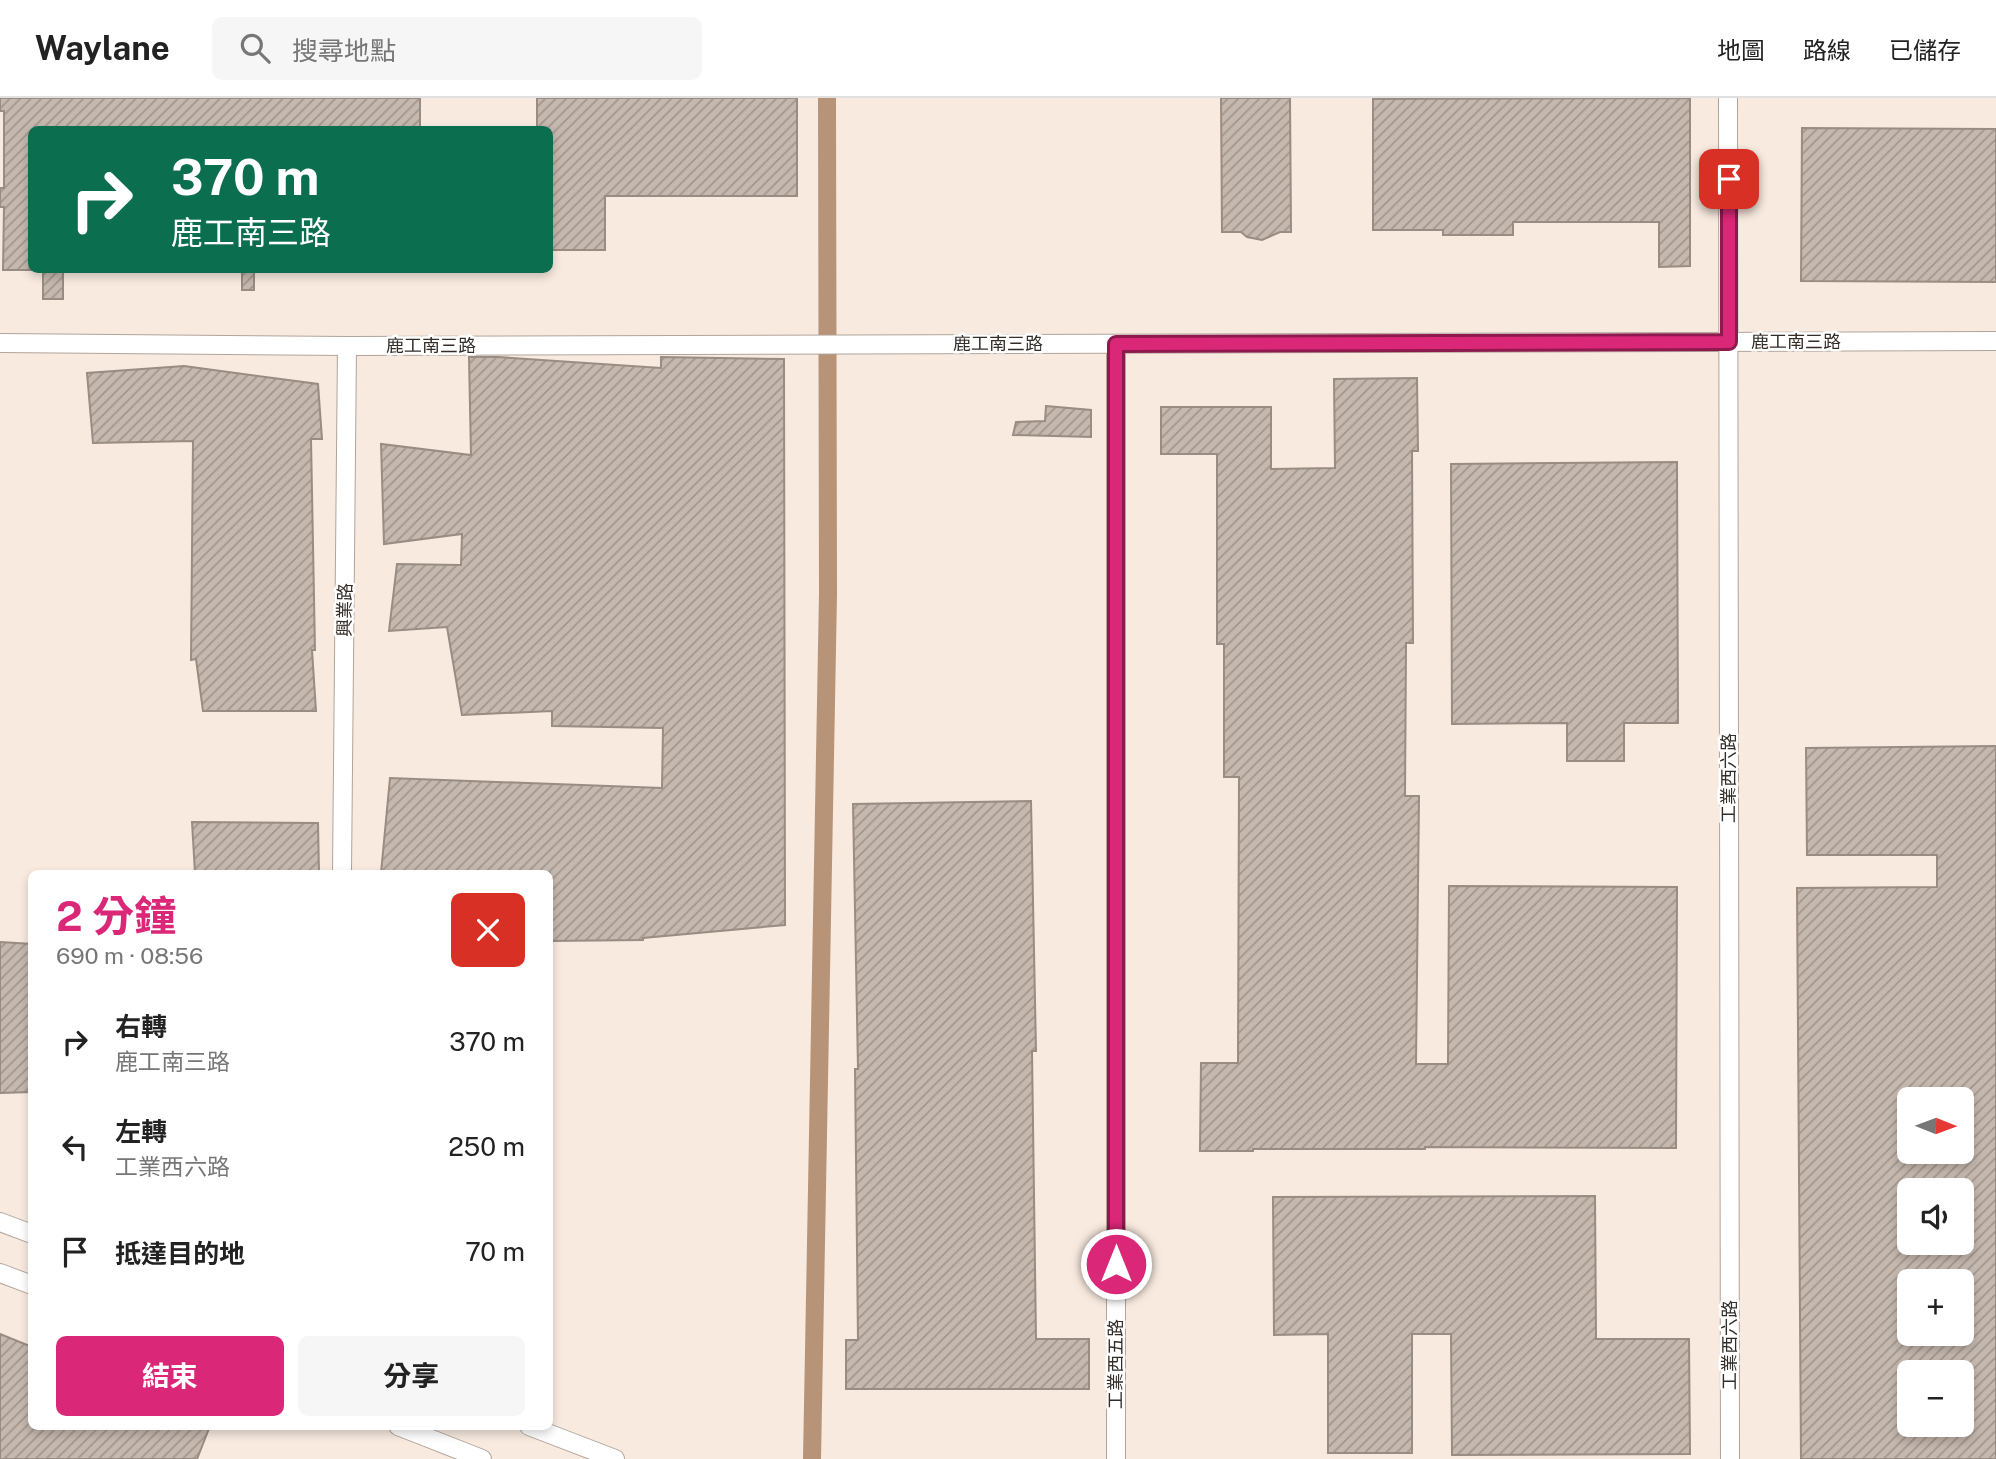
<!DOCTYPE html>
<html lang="zh-TW">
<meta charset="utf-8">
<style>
body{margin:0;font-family:"Public Sans","Noto Sans TC",sans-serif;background:#f6f6f6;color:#222;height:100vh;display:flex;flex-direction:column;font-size:26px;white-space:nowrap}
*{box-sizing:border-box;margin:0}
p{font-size:23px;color:#767676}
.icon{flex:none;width:38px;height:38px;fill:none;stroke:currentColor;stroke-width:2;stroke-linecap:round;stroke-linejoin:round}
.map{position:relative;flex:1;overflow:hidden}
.panel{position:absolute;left:28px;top:772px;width:525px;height:560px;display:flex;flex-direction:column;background:#fff;border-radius:10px;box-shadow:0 4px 10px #0003}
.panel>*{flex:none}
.hud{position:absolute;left:28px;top:28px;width:525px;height:147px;border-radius:10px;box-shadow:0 4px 10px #0003;background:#0b6e4f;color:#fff;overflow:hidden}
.needle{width:46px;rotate:91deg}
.buttons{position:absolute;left:1897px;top:989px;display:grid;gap:14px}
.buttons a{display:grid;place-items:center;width:77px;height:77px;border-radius:10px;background:#fff;box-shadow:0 4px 10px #0003;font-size:35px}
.pin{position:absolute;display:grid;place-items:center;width:60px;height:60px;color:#fff;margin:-30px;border-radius:14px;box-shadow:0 4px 10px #0006}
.me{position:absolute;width:77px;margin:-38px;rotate:0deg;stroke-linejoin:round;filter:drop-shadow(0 0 5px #0008)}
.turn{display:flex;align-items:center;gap:24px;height:147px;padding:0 28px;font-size:32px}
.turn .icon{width:91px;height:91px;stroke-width:2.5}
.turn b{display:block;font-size:49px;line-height:60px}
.round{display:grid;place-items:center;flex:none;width:74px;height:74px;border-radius:10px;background:#f6f6f6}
.overview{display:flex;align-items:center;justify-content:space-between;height:119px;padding:0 28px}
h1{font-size:42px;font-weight:700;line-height:52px;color:#db2777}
.cta{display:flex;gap:14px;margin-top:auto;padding:14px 28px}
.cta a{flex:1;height:80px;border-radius:10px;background:#db2777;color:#fff;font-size:28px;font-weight:700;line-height:80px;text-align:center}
.cta a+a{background:#f6f6f6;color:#222}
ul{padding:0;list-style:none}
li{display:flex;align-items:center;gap:21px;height:105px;padding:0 28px}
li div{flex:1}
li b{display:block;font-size:26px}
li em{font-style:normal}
header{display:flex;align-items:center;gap:42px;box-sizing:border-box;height:98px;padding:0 35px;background:#fff;border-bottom:2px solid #e0e0e0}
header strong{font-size:33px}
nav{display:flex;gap:38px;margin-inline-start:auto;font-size:24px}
.search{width:490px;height:63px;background:#f6f6f6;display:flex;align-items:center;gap:18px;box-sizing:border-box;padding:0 24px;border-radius:10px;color:#767676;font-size:26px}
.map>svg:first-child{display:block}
</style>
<header>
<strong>Waylane</strong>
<div class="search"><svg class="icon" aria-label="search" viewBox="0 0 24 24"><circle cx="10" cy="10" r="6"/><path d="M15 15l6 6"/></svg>搜尋地點</div>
<nav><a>地圖</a><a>路線</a><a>已儲存</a></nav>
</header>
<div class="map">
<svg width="1996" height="1361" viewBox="0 0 1996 1361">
<defs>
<pattern id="building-hatch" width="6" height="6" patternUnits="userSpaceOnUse" patternTransform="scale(1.75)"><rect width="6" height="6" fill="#c5b8ae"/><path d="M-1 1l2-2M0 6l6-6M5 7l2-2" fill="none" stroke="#a1968e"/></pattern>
</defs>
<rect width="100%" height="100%" fill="#f8eadf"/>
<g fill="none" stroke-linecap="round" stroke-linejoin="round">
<path stroke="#b79378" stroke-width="18" d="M812 1361 828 496 827 0"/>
</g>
<g fill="url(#building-hatch)" stroke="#998c82" stroke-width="2" fill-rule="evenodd">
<path d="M0 0H420V32H32V172H3L4 109H0V90H4V13H0Z"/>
<path d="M537 0H797V98H605V152H550V32H537Z"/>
<path d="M1221 0H1290L1291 134H1280L1262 142 1247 139 1241 134H1222Z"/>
<path d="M1690 0V168L1659 169V124H1513V137H1443V132H1373V1Z"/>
<path d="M1802 30 1996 31V184L1801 183Z"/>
<rect x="43" y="172" width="20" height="29"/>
<rect x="242" y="172" width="12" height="20"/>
<path d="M469 259H498L661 270V259L784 261 785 827 643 840V842L550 843V775H381L390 680 662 690 663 630 552 628V613L462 617 447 529 389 533 397 466 461 467 462 436 384 446 381 346 471 357Z"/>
<path d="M184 268 318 286 322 341H311L315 552H312L316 613H203L196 561 191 562 193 343 93 345 87 275Z"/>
<path d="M1417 280 1418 353H1412L1413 545H1406L1405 698H1419L1416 966H1448L1449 788 1677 789 1676 1050 1425 1049V1051H1253V1053H1200L1201 965H1238L1239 679H1224V546H1217V356H1161V309H1271V371L1335 370 1334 281Z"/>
<path d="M1046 308 1091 312V339L1013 337 1016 324 1045 323Z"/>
<path d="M1677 364 1678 625H1624V663H1567V625L1452 626 1451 366Z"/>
<path d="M1996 648V1361H1801L1797 790 1937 789V757H1807L1806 650ZM1909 1001H1962V1054H1909ZM1909 1092H1962V1144H1909ZM1909 1183H1962V1236H1909ZM1909 1274H1962V1326H1909Z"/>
<path d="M1031 703 1036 953H1032L1036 1241H1089V1291H846V1242H858L855 971H858L853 706Z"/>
<path d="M192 724 318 725 319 775H195Z"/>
<path d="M0 844 32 846V994L0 995Z"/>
<path d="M1595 1098 1596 1241H1689L1690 1356 1452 1357 1451 1236H1412V1355H1328V1236L1274 1237 1273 1099Z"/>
<path d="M0 1236 32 1249V1328H210L197 1361H0Z"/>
</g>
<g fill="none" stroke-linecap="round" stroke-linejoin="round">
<defs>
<g id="minor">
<path d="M1728 0 1730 1361"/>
<path d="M0 245 347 248 1996 243"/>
<path d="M342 775 347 248"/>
<path d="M0 1124 32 1136"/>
<path d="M0 1175 32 1187"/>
<path d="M398 1328 482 1361"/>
<path d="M529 1328 615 1361"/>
<path d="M1116 1361V246"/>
</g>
</defs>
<use href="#minor" stroke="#b1a49a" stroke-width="20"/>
<use href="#minor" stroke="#fff" stroke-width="18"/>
</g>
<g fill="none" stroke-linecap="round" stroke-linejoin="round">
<defs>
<path id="route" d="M1116 1166V246L1729 244V81"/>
</defs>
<use href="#route" stroke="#8e194d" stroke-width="18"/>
<use href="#route" stroke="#db2777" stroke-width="12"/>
</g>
<g text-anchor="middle" stroke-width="5" stroke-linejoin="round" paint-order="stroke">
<g font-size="18" fill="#322d29" stroke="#fff">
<text x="1796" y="250">鹿工南三路</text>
<text x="998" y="252">鹿工南三路</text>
<text x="431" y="254">鹿工南三路</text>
<text transform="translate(345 512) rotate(-89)" y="6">興業路</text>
<text transform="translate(1729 680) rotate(-90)" y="6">工業西六路</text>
<text transform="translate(1730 1247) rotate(-90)" y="6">工業西六路</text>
<text transform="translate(1116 1266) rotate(-90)" y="6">工業西五路</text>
</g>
</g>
</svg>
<div class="buttons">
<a><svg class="needle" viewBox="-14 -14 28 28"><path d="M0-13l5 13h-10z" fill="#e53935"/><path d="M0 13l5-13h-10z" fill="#767676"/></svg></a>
<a><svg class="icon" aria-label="sound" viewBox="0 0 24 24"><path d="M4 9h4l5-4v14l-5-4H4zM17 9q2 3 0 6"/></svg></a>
<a>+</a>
<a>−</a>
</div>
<div class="pin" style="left:1729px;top:81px;background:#d93025"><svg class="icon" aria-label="arrive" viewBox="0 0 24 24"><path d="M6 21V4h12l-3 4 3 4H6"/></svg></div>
<svg class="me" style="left:1116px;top:1166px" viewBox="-20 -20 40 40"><circle r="17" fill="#db2777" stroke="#fff" stroke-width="3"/><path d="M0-11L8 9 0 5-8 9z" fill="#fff"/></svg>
<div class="hud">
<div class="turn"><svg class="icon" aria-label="right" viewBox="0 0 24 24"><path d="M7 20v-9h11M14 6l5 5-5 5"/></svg><div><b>370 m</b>鹿工南三路</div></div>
</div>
<section class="panel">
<div class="overview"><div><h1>2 分鐘</h1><p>690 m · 08:56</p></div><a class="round" style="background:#d93025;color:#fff"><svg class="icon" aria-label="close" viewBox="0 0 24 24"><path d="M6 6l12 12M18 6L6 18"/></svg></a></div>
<ul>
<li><svg class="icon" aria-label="right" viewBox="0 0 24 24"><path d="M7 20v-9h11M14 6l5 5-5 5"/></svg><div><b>右轉</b><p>鹿工南三路</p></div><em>370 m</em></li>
<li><svg class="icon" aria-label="left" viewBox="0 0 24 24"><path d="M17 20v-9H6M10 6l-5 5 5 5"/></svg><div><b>左轉</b><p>工業西六路</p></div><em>250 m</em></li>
<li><svg class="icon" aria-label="arrive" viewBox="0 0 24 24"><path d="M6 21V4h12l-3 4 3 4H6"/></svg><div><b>抵達目的地</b></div><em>70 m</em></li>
</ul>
<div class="cta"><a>結束</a><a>分享</a></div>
</section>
</div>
